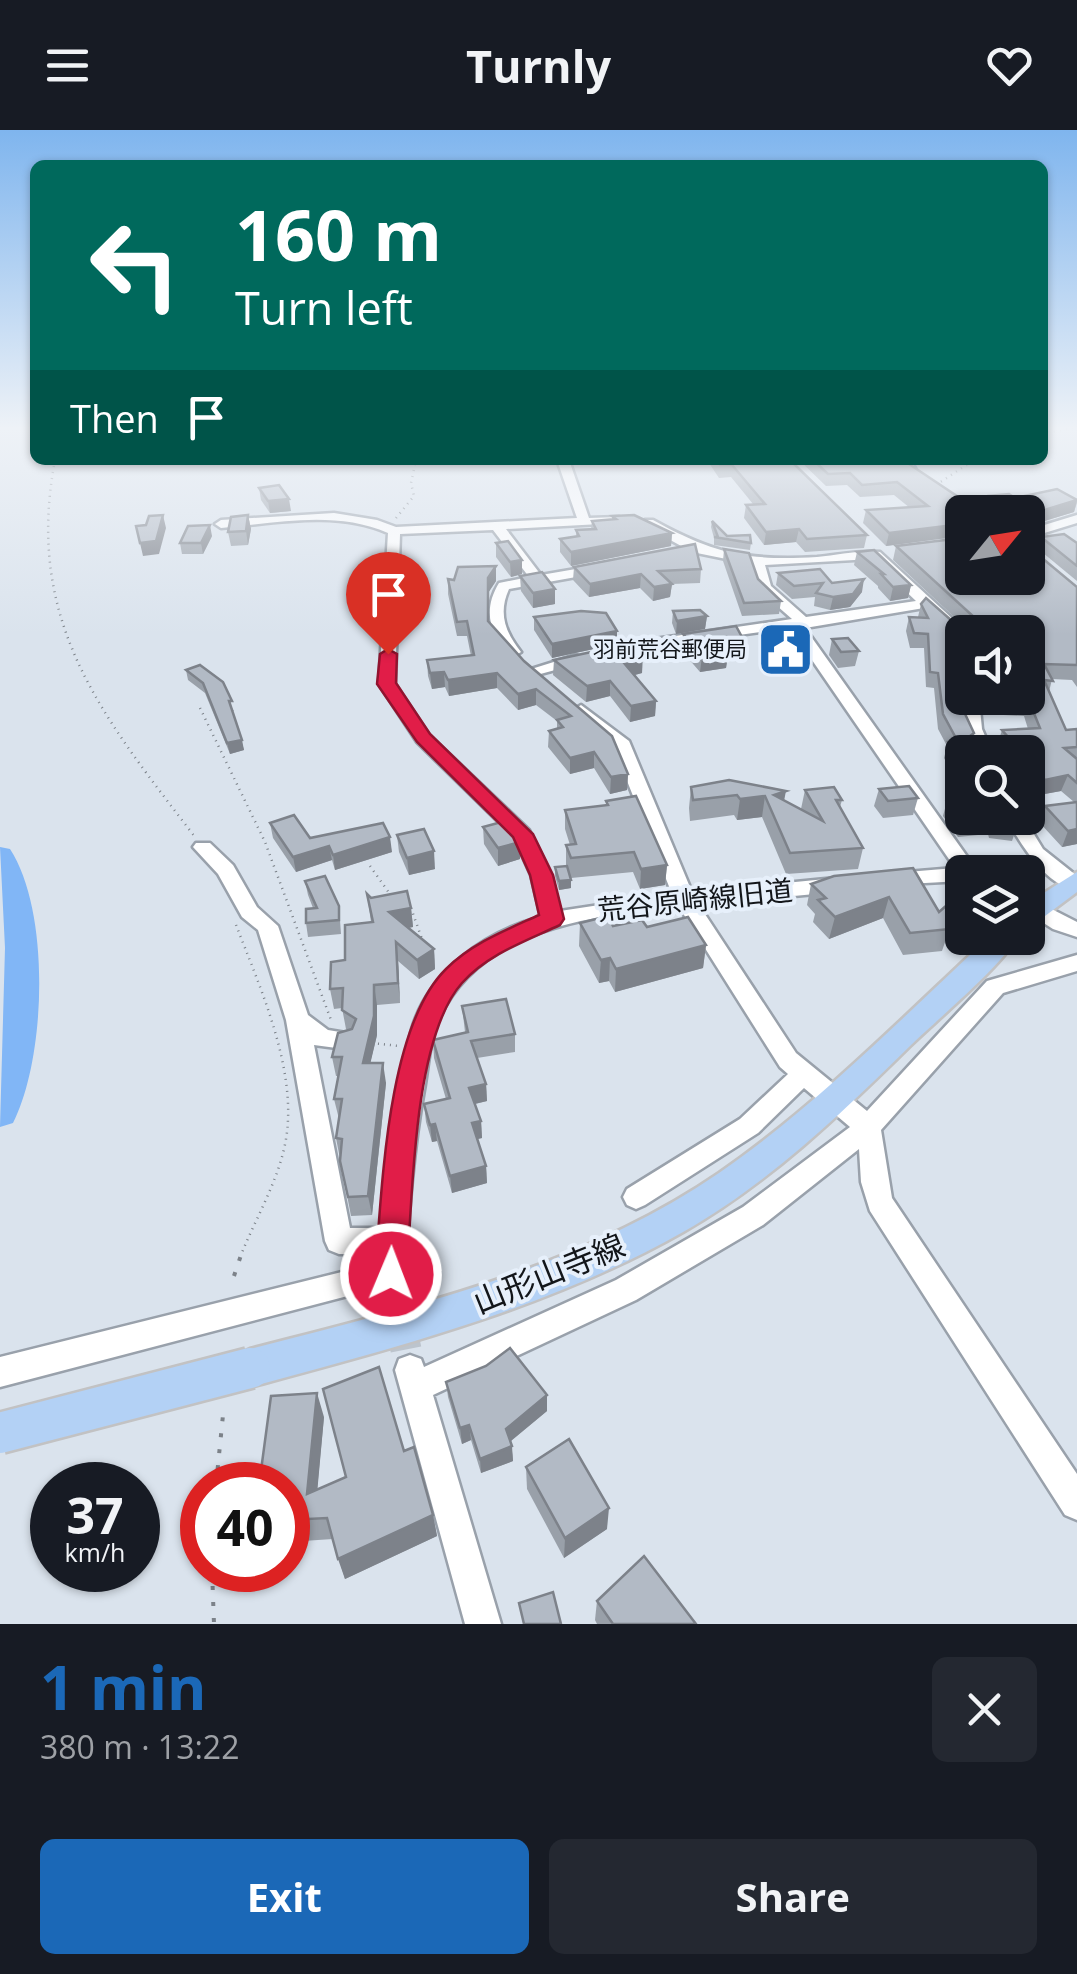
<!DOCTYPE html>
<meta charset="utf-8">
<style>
body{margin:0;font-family:"Open Sans","Noto Sans JP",sans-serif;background:#242831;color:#f1f3f6;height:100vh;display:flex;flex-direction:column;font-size:38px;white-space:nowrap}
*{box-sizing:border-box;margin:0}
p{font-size:32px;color:#9ea1a6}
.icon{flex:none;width:55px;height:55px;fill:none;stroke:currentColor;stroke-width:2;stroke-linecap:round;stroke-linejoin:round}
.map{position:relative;height:1494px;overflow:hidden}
.drawer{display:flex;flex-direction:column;background:#171b24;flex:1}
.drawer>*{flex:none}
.top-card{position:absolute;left:30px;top:30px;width:1018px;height:305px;border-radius:15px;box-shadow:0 2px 8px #0004;background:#00695c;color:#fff;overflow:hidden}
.needle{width:65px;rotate:60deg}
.tools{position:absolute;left:945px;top:365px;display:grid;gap:20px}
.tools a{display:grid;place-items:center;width:100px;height:100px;border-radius:15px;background:#171b24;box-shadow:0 2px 8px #0004;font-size:50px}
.speed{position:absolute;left:30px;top:1332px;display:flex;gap:20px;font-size:50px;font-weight:700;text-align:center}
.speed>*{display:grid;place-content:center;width:130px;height:130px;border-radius:50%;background:#171b24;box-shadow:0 2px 8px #0004;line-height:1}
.speed small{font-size:25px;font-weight:400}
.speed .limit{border:15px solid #d22;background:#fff;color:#111}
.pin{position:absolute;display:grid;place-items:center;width:85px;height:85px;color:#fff;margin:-102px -42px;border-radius:50% 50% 50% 0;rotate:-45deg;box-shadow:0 0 10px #0007}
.pin .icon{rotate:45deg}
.me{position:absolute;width:110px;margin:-55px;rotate:1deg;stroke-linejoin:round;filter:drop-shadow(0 0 8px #0008)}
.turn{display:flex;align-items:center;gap:35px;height:210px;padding:0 40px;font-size:45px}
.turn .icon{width:130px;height:130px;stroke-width:2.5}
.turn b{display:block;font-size:70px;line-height:85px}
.then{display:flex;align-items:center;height:95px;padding:0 40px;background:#0003;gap:20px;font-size:38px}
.round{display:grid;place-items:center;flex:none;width:105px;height:105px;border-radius:15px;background:#242831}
.overview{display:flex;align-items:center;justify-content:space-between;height:170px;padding:0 40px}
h1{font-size:60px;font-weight:700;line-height:75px;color:#1b68b7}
.button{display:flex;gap:20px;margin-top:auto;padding:20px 40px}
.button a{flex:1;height:115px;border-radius:15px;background:#1b68b7;color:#fff;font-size:40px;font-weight:700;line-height:115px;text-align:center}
.button a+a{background:#242831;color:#f1f3f6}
header{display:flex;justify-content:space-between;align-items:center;height:130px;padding:0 40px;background:#171b24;font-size:45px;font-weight:700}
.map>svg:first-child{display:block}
</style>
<header><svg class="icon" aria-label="menu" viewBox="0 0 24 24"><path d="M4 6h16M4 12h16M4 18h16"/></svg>Turnly<svg class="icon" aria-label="heart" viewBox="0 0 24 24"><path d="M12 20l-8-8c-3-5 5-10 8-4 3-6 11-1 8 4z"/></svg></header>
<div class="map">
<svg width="1077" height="1494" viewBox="0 0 1077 1494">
<rect width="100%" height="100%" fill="#dae3ed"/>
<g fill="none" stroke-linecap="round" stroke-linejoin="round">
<path stroke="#6086b4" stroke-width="2.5" d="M912 330 917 339"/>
<path fill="#81b6f6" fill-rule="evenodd" d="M0 717 10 719C51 782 46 928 13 993L0 997 5 818Z"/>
<path stroke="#bcc4cd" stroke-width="31" stroke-dasharray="31 16" stroke-linecap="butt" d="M391 1143 410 1240"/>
<defs>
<g id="minor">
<path d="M557 330H569L589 388 619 387V393L506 399 541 445 599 435 604 436V442L509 459C498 483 505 502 521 522L513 527 508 525C489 502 483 479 499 453L529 447 493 400 400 404 395 554 429 605 529 700 551 745 560 781 672 764 612 613 575 583 573 580 581 575 629 611 692 762 836 748 843 750 846 755 836 762 699 775 796 923 867 981 987 851 1077 825V841L1003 863 881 1000 892 1068 1077 1344V1390L1065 1385 870 1081 861 1052 859 1019 763 1095 636 1170 433 1265 501 1494H465L395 1240 399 1229 410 1225 421 1229 424 1237 616 1150 743 1077 850 997 804 958 758 1003 645 1075 636 1079 627 1075 623 1067 627 1059 740 989 788 944 780 937 679 777C590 786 477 798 437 893 429 913 428 939 424 960 413 1021 409 1081 405 1143L401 1152 0 1257V1227L378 1133V1124H339L329 1120 325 1111 286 890 258 800 242 787 218 744 193 717 196 713H210L233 735 257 777 278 796 308 885 328 900 352 904 356 910 352 916 344 919 314 915 350 1098H381C385 1051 391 1006 400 960 404 940 406 919 412 899 429 841 485 802 541 787L531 745 514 707 417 612 379 554 388 403C336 380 275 393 221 398L215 394 221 390 334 383 377 390 396 397 577 388Z"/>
<path d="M1077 385V393L1028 408V400Z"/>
<path d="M645 390H653C714 424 748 431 817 427 838 425 860 420 880 422L967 502H962V510L957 509 924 478 805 498 978 742H962V751L888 755 885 750 895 743 955 738 790 498 609 523V517L614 515 792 489 760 461 751 434 692 422 645 396ZM872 429 916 471 806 487 771 456 765 435Z"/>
<path d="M576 525 581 527V533L533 546 525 541Z"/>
<path d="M963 568H979L982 599 992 622H975L966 599Z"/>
<path d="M1006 688H1024L1043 719 1077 746V759C1047 759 1019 711 1006 688Z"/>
<path d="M1028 767 1077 792V807L1053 799 1028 783Z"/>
</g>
<g id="major">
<path d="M1077 742V762L1037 792 1028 795V773Z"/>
<path d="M988 808H1017C1000 837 938 889 911 915 841 984 769 1053 683 1102 549 1178 398 1217 250 1257L237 1251 231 1238 237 1225 250 1219C411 1177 579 1139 719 1043 817 975 901 889 988 808Z"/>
</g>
</defs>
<use href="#minor" stroke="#99a1ab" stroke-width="5"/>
<use href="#major" stroke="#c2c2c3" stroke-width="5"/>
<g stroke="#7c8289" stroke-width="2.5" stroke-dasharray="1 5" stroke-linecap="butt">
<path d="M1042 303 1077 298"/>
<path d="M55 330C24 492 103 587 195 707"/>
<path d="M936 355 974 330"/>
<path d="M396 388 414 366 411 353 416 330"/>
<path d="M200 578 265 712 331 890"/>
<path d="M370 736 392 767"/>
<path d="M411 778 423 812"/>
<path d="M236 795C260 857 295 935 287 1002 282 1045 257 1085 241 1125"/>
<path d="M372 913 399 916"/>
</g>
<g stroke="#7c8289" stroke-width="4" stroke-dasharray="4 12" stroke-linecap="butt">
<path d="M234 1146 242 1122"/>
<path d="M216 1355 223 1285"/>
<path d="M212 1440 214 1494"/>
</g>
<use href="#minor" fill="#fff" fill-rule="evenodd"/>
<use href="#major" fill="#b3d1f5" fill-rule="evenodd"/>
<defs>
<path id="major-bridge" d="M0 1303 250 1238"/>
</defs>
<use href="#major-bridge" stroke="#c2c2c3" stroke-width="45" stroke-linecap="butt"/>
<use href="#major-bridge" stroke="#b3d1f5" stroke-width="40"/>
</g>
<g fill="#99a0a9">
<path d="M707 330H790L867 405 864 418 805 422 796 412 764 415 744 388 746 375 753 374 731 347 719 348Z"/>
<path d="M799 330H903L966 372 986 373 1015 368 1077 369V373L1074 382 1028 396V382H962V406L886 416 863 393 866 380 910 378 894 365 860 367 847 355 826 356Z"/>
<path d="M259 358 291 381 270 383 261 370Z"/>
<path d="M248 385 251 399 248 415 231 416 228 402Z"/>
<path d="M612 386 672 403 671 416 571 436 560 422V409L576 407V400L591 399 592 391 612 390Z"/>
<path d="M712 391 727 406 751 413 750 420 714 415V408L711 397Z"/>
<path d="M212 406 203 424H182L180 413Z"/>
<path d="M1041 407 1077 413V451L1037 418Z"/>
<path d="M496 413 522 444 511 447 496 427Z"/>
<path d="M896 416 1030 418 1077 457V557L1072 550 1052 549 1049 562 1066 600 1077 599V714L1062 717 1039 692 1045 676 1074 672 1061 661 1039 665 1028 655V622H1003L997 616 1002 600 1028 599 1024 586 984 584 980 568H1028L962 502V565L960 572 974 603 971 613 962 622V661H961L944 628 947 616 938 599 934 558 926 557 924 518H910L906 501 909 487H918L921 474 960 498 967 499 893 430Z"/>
<path d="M724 419 781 471 779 484 742 486 723 431Z"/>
<path d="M857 422 911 455 908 468 890 471 878 458V456L854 435Z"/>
<path d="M574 437 701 439 700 453 672 454 670 467 653 471 640 458 589 467 573 450Z"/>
<path d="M778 443 832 453 862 462 850 477 830 480 814 476 815 467 792 469 776 455Z"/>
<path d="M520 446 555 459V474L533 478 521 461Z"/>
<path d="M448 449 496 451 488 463V491L628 644 627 660 610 664 594 638 570 644 548 617 549 601 557 599V591L536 575 518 580 497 558 449 566 445 557 432 559 428 546 427 530 471 526 467 506H457L448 464Z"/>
<path d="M673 481 707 486 705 499 676 504 672 493Z"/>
<path d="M534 487 617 501V514L552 528 534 500Z"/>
<path d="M776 498 802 510 799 526 782 527 773 513Z"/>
<path d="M683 504 743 509 741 524 728 526 726 538 700 542 681 520Z"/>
<path d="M832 509 859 521 855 536 838 538 829 525Z"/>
<path d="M643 516 642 543 635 545 656 571 655 586 630 592 610 566 586 572 553 545 554 530Z"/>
<path d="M200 535 234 581H232L244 620 230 624 205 563 188 550 186 540Z"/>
<path d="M729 650 784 670 801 679 805 660 842 670 840 677 863 718 858 739 786 744 762 687 737 690 734 685 690 691 689 678 691 657Z"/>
<path d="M879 659 918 668 913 685 883 688 874 676Z"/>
<path d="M606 671 667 735 665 755 640 759 633 742 571 748V758L559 760 555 746V737L566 736V715H570L565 699V680L606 675Z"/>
<path d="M947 671 1014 688 1017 696 1012 711 989 708 988 704 958 707 943 686Z"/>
<path d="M270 693 310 708 392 722 335 740 332 730 296 742 273 708Z"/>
<path d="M483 697 520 729 498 736 484 714Z"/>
<path d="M397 705 435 739 409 745 399 722Z"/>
<path d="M834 746 939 782 962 795 946 809 942 821 903 825 883 788 829 809 813 792 815 784 807 775 811 754Z"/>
<path d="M305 751 339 776 341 804 308 807 306 793 313 778 308 765Z"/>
<path d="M367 764 371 768 411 778 413 797 408 798 434 819 435 839 419 849 398 831 400 873 377 875V905L370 933 386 953 372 1085 351 1086 336 1008 339 989 334 969 338 946H336L332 927 347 900 346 899 342 878 334 879 330 859 345 830 371 792Z"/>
<path d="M580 793 647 797 706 815 703 838 615 862 609 851 599 853 579 816Z"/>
<path d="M462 876 515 904V922L477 928 486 954 487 971 475 974 481 991 482 1008 477 1009 486 1036 487 1053 452 1063 437 1011 432 1012 426 992 424 974 446 969 434 928 433 910 465 902Z"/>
<path d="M446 1252 547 1265V1281L511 1311 513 1331 481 1343 471 1310 462 1314 448 1267Z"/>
<path d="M324 1287 317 1360 404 1321 433 1385 437 1406 345 1449 333 1409 288 1412V1355H263L260 1348Z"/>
<path d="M526 1337 607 1399 564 1428 527 1359Z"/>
<path d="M597 1471 696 1494H597L595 1490Z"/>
</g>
<g fill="#7d828a">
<path d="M289 369 291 381 270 383 268 371Z"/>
<path d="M1077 370 1074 382 1028 396V385Z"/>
<path d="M163 385 166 398 159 424 143 426 140 413Z"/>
<path d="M248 385 251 399 248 415 246 401Z"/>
<path d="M962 394V406L886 416 889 403Z"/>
<path d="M210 395 212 406 203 424 201 413Z"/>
<path d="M799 399 796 412 764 415 766 402Z"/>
<path d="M672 403 671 416 571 436V422Z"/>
<path d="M522 430V444L511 447 510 432Z"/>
<path d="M496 436V451L488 463V448Z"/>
<path d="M641 444 640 458 589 467 590 454Z"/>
<path d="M864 449 862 462 850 477 830 480 833 467Z"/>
<path d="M672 454 670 467 653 471 654 457Z"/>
<path d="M911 455 908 468 890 471 893 457Z"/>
<path d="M555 459V474L533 478V463Z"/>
<path d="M707 486 705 499 676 504 677 491Z"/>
<path d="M617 501V514L552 528V514Z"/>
<path d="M643 516 642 543 623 548 624 533 633 519Z"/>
<path d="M728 523 726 538 700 542 702 526Z"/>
<path d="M444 542 445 557 432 559 430 543Z"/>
<path d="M497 543V558L449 566 448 550Z"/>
<path d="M610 551V566L586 572 587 556Z"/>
<path d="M536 559V575L518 580V564Z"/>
<path d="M656 571 655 586 630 592 631 576Z"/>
<path d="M242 610 244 620 230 624 227 613Z"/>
<path d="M594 622V638L570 644V628Z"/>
<path d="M628 644 627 660 610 664 611 647Z"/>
<path d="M1068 645 1061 661 1039 665 1045 650Z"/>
<path d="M786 661 782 681 774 665Z"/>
<path d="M765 666 762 687 737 690 740 669Z"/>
<path d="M1077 699V714L1062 717 1068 701Z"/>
<path d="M390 707 392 722 335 740 333 725Z"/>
<path d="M520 712V729L498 736V718Z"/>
<path d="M329 716 332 730 296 742 293 727Z"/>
<path d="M434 721 435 739 409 745 407 728Z"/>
<path d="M667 735 665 755 640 759 641 739Z"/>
<path d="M571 750V758L559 760V751Z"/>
<path d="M889 767 883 788 829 809 835 787Z"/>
<path d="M411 778 413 797 391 801 389 782Z"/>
<path d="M962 780V795L946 809 950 799 947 794Z"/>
<path d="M396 812 398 831 400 873 398 853Z"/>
<path d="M706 815 703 838 615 862 616 839Z"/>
<path d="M434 819 435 839 419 849 417 830Z"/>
<path d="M610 828 609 851 599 853 601 830Z"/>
<path d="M374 855 377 875V905L366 952 363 933Z"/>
<path d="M383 933 386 953 372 1085 368 1066Z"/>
<path d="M486 954 487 971 470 975 469 958Z"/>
<path d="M481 991 482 1008 473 1010 472 993Z"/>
<path d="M435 994 437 1011 432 1012 430 995Z"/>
<path d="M486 1036 487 1053 452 1063 450 1046Z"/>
<path d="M317 1263 324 1287 315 1386 307 1364Z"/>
<path d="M547 1265V1281L507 1314 506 1299Z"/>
<path d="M469 1295 471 1310 462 1314 460 1298Z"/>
<path d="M512 1316 513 1331 481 1343 480 1329Z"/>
<path d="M609 1378 607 1399 564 1428 565 1408Z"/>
<path d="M433 1385 437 1406 345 1449 338 1429Z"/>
</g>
<g fill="#b2bac5" stroke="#7d828a" stroke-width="2.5">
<path d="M716 330H790L867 405 807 409 799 399 766 402 746 375 765 374 732 335H720Z"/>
<path d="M813 330H903L966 372 986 373 988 366 1009 364 1015 368 1057 359 1077 370 1028 385V382H962V394L889 403 866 380 928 376 897 352 862 355 850 343 828 344Z"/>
<path d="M279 355 289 369 268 371 259 358Z"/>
<path d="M163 385 156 411 140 413 136 396 146 395 149 386Z"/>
<path d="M248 385 246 401 228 402 231 387Z"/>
<path d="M634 385 672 403 571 422 560 409 579 406 576 400 596 399 592 391 616 389 612 386Z"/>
<path d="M712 391 727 406 750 405 751 413 714 407H718Z"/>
<path d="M210 395 201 413H180L188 396Z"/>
<path d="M1064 404 1077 413V436L1041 407Z"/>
<path d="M1028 406 1030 418 1077 457V535L1044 534 1053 551 1044 550 1066 600 1077 599V617L1064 618 1077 629V653L1068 645 1045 650 1029 635H1032L1028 630V622H1021L1002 600 1040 598 1029 571 989 569V568H1028V502H962V555L957 549 951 554 974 603 962 612H971L977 622H962V639L948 612H958L943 584 938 543 930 542 928 504 914 503 909 487 928 488 921 474 926 468 960 498 968 499 975 488 896 416 962 408V448H1028Z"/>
<path d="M508 411 522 430 510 432 496 413Z"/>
<path d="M695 414 701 439 658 441 672 454 654 457 641 444 590 454 574 437Z"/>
<path d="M724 419 749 423 758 449 781 471 744 473Z"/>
<path d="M874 420 911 455 893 457 881 444H884L857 422Z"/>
<path d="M496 436 488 448V491L524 531 612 606 628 644 611 647 594 622 570 628 549 601 563 597 557 590 571 586 536 559 518 564 497 543 448 550 444 542 430 543 427 530 474 525 467 491 457 492 448 449 454 450 458 437Z"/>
<path d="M820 439 832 453 864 449 853 464 833 467 816 463 823 453 794 456 778 443Z"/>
<path d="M542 442 555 459 533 463 520 446Z"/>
<path d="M700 480 707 486 677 491 673 481Z"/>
<path d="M581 481 606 483 617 501 552 514 534 487Z"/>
<path d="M736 496 743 509 719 511 728 523 702 526 683 504Z"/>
<path d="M792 496 802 510 785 511 776 498Z"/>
<path d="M848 508 859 521 841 522 832 509Z"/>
<path d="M638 512 643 516 633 519 643 528 624 533 656 571 631 576 610 551 587 556 554 530Z"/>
<path d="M200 535 223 552 232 571H229L242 610 227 613 203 553 186 540Z"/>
<path d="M729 650 786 661 774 665 823 691 805 660 834 657 842 670H836L863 718 790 723 765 666 740 669 737 665 693 670 691 657Z"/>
<path d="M909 656 918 668 888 671 879 659Z"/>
<path d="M636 666 667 735 641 739 634 722 571 728 566 715 576 714 565 680 608 675 606 671Z"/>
<path d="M962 670V688H1014L1017 696 994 693 993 689 962 692 947 671Z"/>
<path d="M1077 672V699L1068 701 1045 676Z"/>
<path d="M294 685 310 708 383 693 390 707 333 725 329 716 293 727 270 693Z"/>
<path d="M509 690 520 712 498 718 483 697Z"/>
<path d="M424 699 434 721 407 728 397 705Z"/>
<path d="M567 736 571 750 559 751 555 737Z"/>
<path d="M913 738 939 782 962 762V780L947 794 950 799 910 803 889 767 835 787 818 770 826 768 811 754 834 746Z"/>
<path d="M325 746 339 776V790L306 793V779L317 778 305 751Z"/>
<path d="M407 761 411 778 389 782 434 819 417 830 396 812 398 853 374 855V886L363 933H383L368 1066 348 1067 340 1031 342 1009 336 1008 342 969H334L342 927H332L338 903 352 899 356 889 342 880 343 858 330 859 331 832 345 830V795L373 792 367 764 371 768Z"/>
<path d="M608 786 613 796 642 790 647 797 688 787 706 815 616 839 610 828 601 830 580 793Z"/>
<path d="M506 869 515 904 471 911 486 954 469 958 481 991 472 993 486 1036 450 1046 435 994 430 995 424 974 450 968 433 910 468 902 462 876Z"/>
<path d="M510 1218 547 1265 506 1299 512 1316 480 1329 469 1295 460 1298 446 1252 486 1236Z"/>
<path d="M379 1237 404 1321 414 1317 433 1385 338 1429 327 1388 288 1390V1355H272L273 1347 260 1348 271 1266 317 1263 307 1364 346 1347 323 1259Z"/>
<path d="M569 1309 609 1378 565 1408 526 1337Z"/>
<path d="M644 1426 696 1494H613L597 1471Z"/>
<path d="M553 1462 561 1494H524L519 1473Z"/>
</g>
<linearGradient id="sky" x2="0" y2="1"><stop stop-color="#7fb5ee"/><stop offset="0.59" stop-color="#eef2f7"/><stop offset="1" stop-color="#eef2f7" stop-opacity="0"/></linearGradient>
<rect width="1077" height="505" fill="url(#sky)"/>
<path fill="#e11d48" stroke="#92132f" stroke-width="2.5" d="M388 519 397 524 396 553 430 604 533 704 553 745 564 789 560 795C526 811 488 824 462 853 413 908 412 1070 407 1144L403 1154 391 1159 380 1154 375 1144C382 1062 386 898 446 839 472 813 506 800 539 785L530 745 513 707 417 612 377 554 380 524Z"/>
<defs>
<symbol id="civic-square" viewBox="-11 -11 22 22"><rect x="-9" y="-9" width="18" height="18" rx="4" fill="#1b68b7" stroke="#e7f0fb"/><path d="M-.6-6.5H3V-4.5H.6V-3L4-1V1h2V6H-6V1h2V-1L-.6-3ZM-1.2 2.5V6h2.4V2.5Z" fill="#fff"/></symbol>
</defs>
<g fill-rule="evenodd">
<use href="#civic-square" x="754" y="488" width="63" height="63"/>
</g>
<g text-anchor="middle" stroke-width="8" stroke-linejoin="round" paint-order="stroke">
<g font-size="22" fill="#13161a" stroke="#e7f0fb" text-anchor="end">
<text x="747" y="527">羽前荒谷郵便局</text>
</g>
<g font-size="28" fill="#13161a" stroke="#e7f0fb">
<text transform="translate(695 770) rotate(-6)" y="10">荒谷原崎線旧道</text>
</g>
<g font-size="32" fill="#13161a" stroke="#e7f0fb">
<text transform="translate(549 1144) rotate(-22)" y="11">山形山寺線</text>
</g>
</g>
</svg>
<div class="tools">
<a><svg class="needle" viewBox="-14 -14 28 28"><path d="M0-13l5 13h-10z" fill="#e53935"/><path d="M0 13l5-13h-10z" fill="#9ea1a6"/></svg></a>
<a><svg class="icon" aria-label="sound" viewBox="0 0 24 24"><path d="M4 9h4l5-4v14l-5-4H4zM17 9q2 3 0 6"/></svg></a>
<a><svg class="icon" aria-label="search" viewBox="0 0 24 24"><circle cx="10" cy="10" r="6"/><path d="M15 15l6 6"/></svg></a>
<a><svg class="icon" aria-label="layers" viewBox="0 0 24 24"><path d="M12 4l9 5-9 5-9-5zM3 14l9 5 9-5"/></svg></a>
</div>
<div class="speed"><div>37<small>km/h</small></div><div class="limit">40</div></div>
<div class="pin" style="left:388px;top:524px;background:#d93025"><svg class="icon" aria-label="arrive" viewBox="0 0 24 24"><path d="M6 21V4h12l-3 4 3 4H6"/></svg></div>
<svg class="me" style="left:391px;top:1144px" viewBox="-20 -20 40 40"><circle r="17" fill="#e11d48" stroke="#fff" stroke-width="3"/><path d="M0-11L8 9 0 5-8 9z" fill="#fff"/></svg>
<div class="top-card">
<div class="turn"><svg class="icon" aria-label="left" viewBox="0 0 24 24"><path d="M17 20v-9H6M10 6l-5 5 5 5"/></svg><div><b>160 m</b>Turn left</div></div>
<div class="then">Then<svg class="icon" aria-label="arrive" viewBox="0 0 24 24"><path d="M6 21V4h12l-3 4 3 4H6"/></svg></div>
</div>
</div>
<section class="drawer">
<div class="overview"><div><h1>1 min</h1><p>380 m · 13:22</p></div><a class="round"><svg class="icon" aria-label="close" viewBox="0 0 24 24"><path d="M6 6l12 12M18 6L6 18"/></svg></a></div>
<div class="button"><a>Exit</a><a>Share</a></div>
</section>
